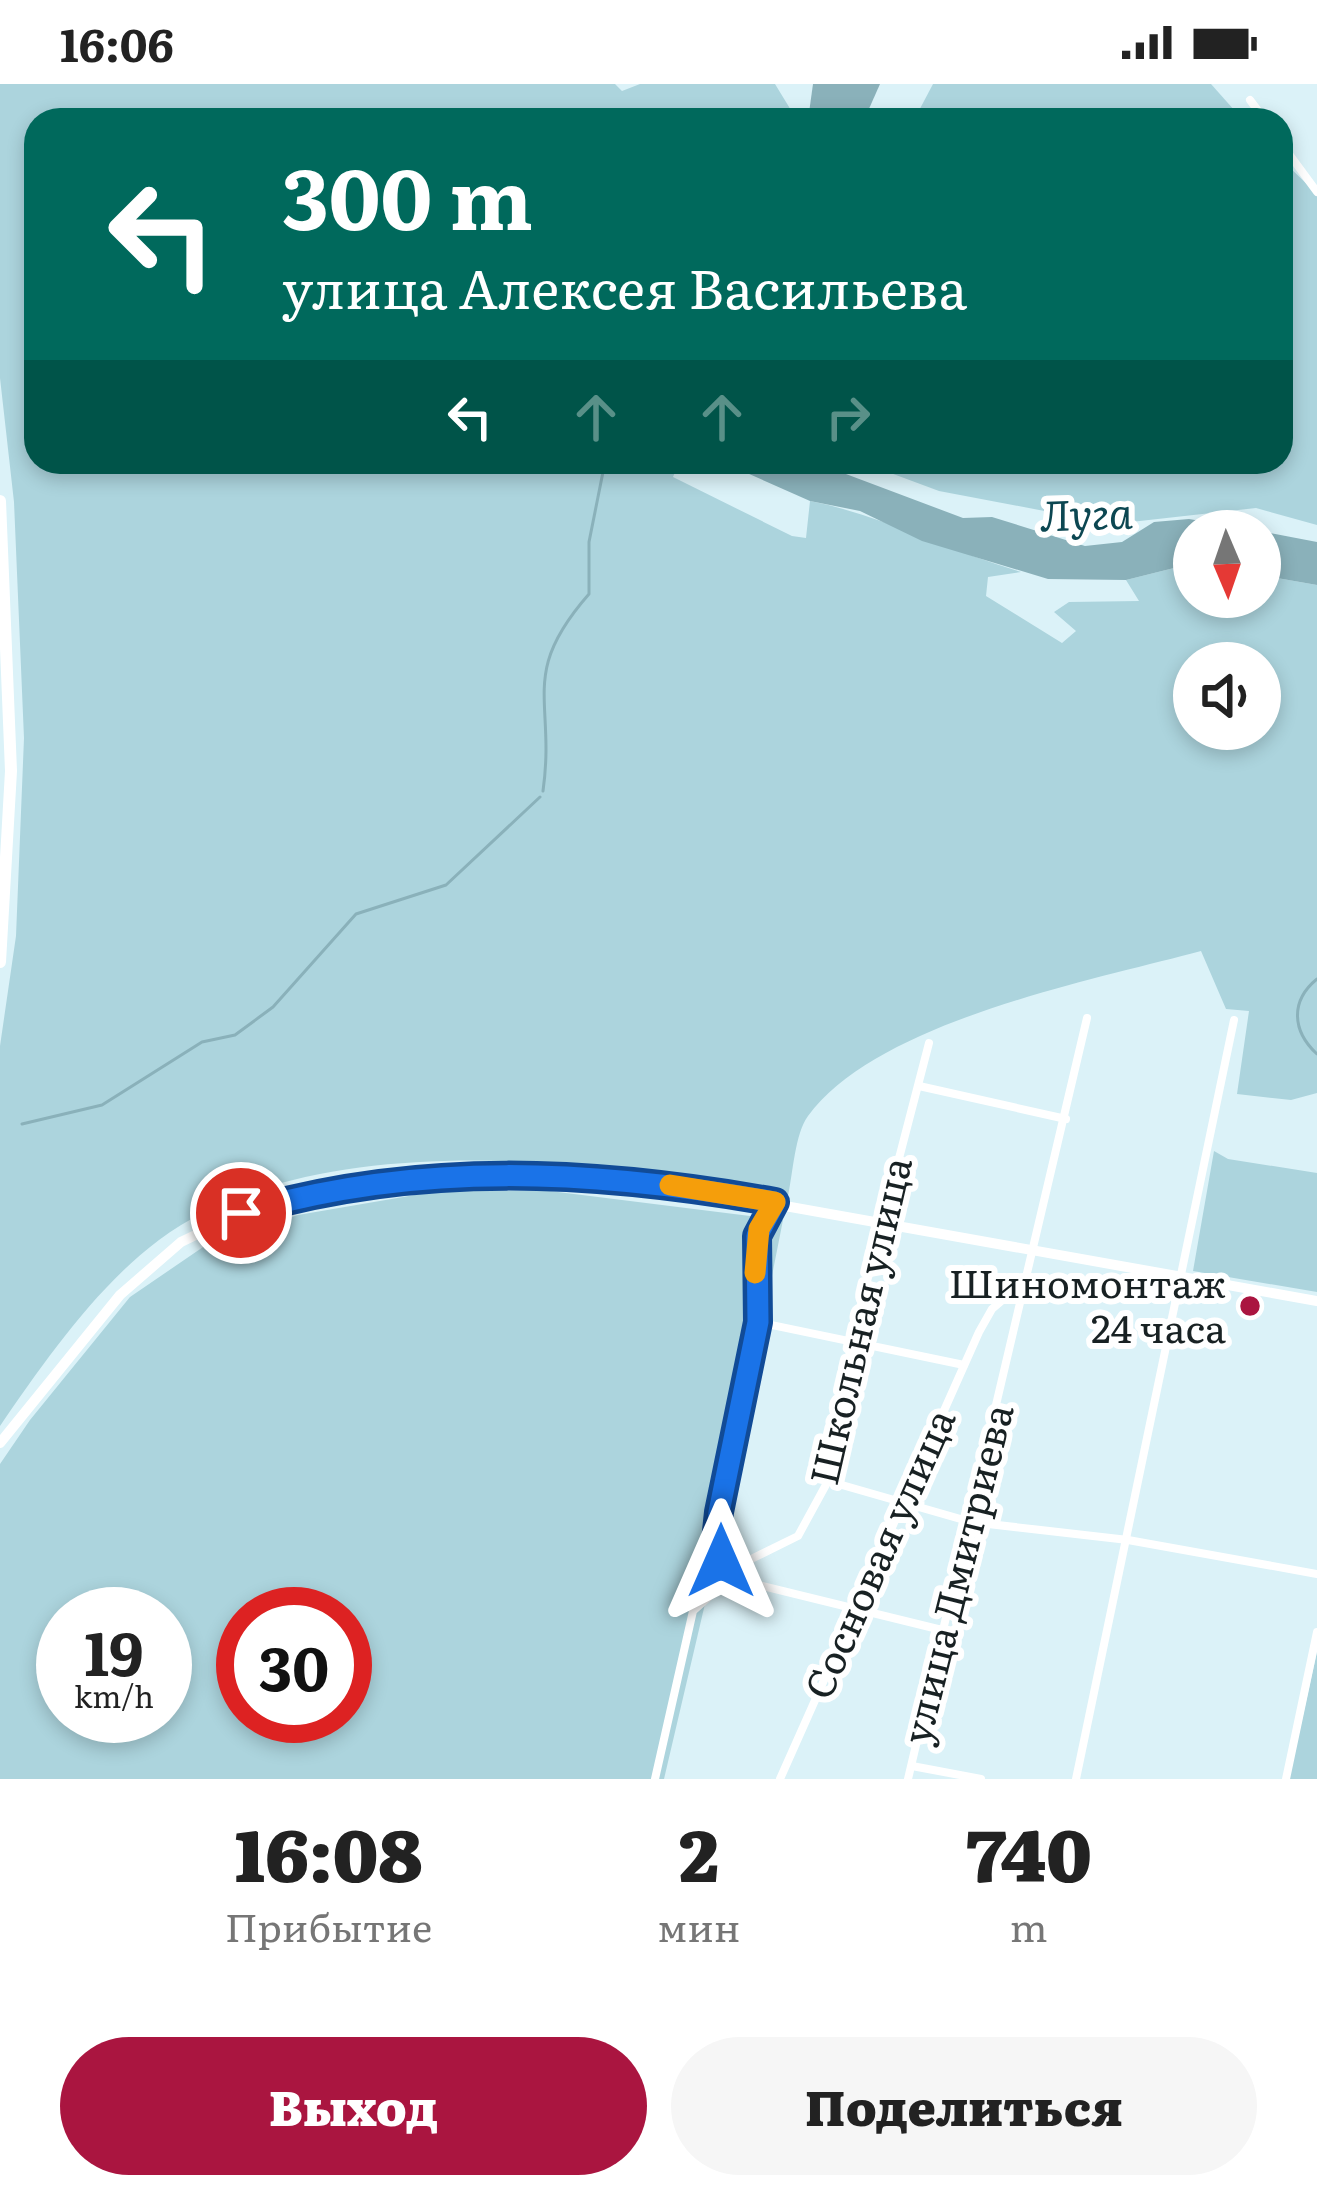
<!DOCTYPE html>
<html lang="ru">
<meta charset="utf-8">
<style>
body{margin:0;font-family:Literata,serif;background:#f6f6f6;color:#222;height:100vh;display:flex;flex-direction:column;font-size:45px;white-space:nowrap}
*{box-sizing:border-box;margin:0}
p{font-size:39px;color:#767676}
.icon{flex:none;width:66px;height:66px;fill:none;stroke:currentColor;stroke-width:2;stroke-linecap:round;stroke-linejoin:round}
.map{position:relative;height:1695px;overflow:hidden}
.side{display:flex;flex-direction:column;background:#fff;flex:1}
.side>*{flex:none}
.hud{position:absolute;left:24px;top:24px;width:1269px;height:366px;border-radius:36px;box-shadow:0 6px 18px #0003;background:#00695c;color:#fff;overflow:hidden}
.needle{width:78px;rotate:178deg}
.controls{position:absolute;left:1173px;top:426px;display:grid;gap:24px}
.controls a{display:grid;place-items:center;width:108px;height:108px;border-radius:50%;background:#fff;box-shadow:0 6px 18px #0003;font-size:60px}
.speed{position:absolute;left:36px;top:1503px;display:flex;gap:24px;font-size:60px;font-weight:700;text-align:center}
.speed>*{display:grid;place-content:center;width:156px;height:156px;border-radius:50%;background:#fff;box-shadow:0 6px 18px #0003;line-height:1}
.speed small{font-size:30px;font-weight:400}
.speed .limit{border:18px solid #d22;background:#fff;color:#111}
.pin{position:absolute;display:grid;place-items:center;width:102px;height:102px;color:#fff;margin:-51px;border:6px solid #fff;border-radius:50%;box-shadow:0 3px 12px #0007}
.me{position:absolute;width:132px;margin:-66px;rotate:0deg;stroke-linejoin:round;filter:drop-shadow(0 0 9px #0008)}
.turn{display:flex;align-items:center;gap:42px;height:252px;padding:0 60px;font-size:54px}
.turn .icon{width:156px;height:156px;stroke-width:2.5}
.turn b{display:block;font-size:84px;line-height:102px}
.lanes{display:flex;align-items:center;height:114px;padding:0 60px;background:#0003;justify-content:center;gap:60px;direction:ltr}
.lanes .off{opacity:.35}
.eta{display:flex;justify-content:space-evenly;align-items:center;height:204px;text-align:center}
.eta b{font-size:72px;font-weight:800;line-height:84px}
.button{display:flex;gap:24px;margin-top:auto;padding:24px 60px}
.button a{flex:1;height:138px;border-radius:72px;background:#aa1540;color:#fff;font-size:48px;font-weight:800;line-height:138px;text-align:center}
.button a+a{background:#f6f6f6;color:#222}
.status{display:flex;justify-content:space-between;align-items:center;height:84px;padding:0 60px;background:#fff;direction:ltr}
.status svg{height:33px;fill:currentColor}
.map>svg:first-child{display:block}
</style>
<div class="status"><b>16:06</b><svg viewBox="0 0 49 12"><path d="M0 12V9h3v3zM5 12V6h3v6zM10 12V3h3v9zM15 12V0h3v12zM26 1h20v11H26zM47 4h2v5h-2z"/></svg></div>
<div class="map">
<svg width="1317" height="1695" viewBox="0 0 1317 1695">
<rect width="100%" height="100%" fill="#dbf2f8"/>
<g fill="#acd4dd" fill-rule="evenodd">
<path d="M0 0H615L622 7 640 0H775L797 36H36V378H679L673 393 792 452 806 454 810 417C882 431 949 467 1021 488L988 493 986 512 1062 559 1076 547 1054 528 1069 518 1139 517 1126 496 1194 479V513H1260V491L1317 501V1009L1291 1016 1237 1010 1249 927 1226 925 1201 867C1090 897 878 937 808 1032 795 1049 793 1089 788 1112 608 1076 317 1039 159 1156 96 1203 44 1278 0 1342V962L16 852 24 654 14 418 0 294ZM1194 579H1260V645H1194Z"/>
<path d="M933 0H1211L1243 36H914Z"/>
<path d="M1281 75 1317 110V441L1256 424 1113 440 939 407 861 378H1281Z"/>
<path d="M1214 1067 1228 1075 1317 1089V1208L1193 1187Z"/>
<path d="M444 1106 550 1107 783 1136 719 1460 664 1695H0V1380L30 1336 130 1213 209 1159 298 1131ZM63 1530H165V1632H63ZM243 1530H345V1632H243Z"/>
<path d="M1317 1568V1695H1289Z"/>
</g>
<g fill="#8ab1ba">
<path d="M813 0H880L864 36H808Z"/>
<path d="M722 378H814L963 434 992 433 1085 462 1122 458 1154 438 1189 435 1258 447H1194V479L1126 496 1048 495 922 457 860 427 810 417Z"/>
<path d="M1260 447 1317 458V501L1260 491Z"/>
</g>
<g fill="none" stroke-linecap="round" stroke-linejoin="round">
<g stroke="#8ab1ba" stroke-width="3">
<path d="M543 707C556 615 518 591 589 510V458L605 378"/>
<path d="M1317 895C1290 917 1292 947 1317 970"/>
<path d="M22 1040 102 1021 202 958 235 951 273 923 356 830 446 801 540 713"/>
</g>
<g stroke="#fff" stroke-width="8">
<path d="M1250 16 1265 36"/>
<path d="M1281 59 1317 108"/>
<path d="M919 1002 1066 1035"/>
<path d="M757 1238 964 1281"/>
<path d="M828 1397 971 1438 1128 1456 1317 1490"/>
<circle cx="731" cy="1482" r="12"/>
<path d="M721 1477 716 1457 719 1428 757 1238V1152L774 1120"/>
<path d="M743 1479 798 1452 828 1397 852 1255 929 959"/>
<path d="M912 1682 981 1695"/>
<path d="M655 1695 693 1527 730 1494 946 1547"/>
<path d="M780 1695 979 1248 992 1225 1028 1194"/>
<path d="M908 1695 1087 934"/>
<path d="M1076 1695 1234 936"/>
<path d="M1286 1695 1317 1548"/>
</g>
<path stroke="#fff" stroke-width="10" d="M0 1359 120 1211 181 1158 241 1129 404 1094 510 1088 634 1095 1317 1217"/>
<path stroke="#fff" stroke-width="12" d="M0 417 11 687 0 878"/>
</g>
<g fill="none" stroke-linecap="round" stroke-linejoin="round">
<defs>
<path id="route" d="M241 1129C420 1076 593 1086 775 1118L757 1152 758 1238 719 1428 716 1457 721 1477"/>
</defs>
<use href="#route" stroke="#114b97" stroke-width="30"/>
<use href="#route" stroke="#1a73e8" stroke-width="21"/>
<path stroke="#f59e0b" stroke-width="21" d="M670 1101 775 1118 759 1145 755 1189"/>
</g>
<circle fill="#aa1540" stroke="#fff" stroke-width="4.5" cx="1250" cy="1222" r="12"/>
<g text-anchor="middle" stroke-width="12" stroke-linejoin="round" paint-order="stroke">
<g font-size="39" fill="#182123" stroke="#fff" text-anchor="end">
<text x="1226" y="1214">Шиномонтаж<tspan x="1226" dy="45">24 часа</tspan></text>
</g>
<g font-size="39" fill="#182123" stroke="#fff">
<text transform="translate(861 1237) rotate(-77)" y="14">Школьная улица</text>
<text transform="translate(880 1470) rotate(-66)" y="14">Сосновая улица</text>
<text transform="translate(958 1490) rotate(-76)" y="14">улица Дмитриева</text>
</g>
<g font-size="42" font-style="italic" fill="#0c4752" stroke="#fff">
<text transform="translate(1086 431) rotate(-2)" y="15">Луга</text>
</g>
</g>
</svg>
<div class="controls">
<a><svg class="needle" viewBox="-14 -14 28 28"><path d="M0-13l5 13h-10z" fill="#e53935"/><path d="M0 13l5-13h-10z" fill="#767676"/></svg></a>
<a><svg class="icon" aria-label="sound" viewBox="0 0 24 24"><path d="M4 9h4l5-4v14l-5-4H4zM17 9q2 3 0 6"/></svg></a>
</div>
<div class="speed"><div>19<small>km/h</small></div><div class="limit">30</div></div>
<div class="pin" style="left:241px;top:1129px;background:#d93025"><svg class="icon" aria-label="arrive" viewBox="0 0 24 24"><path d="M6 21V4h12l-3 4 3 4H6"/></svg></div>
<svg class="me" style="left:721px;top:1477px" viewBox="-20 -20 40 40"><path d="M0-17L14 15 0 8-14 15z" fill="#1a73e8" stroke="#fff" stroke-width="4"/></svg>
<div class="hud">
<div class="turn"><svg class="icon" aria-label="left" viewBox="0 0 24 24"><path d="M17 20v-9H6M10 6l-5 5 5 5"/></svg><div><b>300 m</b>улица Алексея Васильева</div></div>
<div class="lanes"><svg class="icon" aria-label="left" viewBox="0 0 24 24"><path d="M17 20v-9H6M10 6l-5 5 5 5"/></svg><svg class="icon off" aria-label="ahead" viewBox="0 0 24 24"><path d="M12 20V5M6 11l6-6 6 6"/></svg><svg class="icon off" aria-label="ahead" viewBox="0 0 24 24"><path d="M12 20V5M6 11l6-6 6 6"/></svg><svg class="icon off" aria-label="right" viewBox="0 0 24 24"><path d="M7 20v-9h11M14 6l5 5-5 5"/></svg></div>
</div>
</div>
<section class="side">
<div class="eta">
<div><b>16:08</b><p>Прибытие</p></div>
<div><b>2</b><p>мин</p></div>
<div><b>740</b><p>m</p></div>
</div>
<div class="button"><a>Выход</a><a>Поделиться</a></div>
</section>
